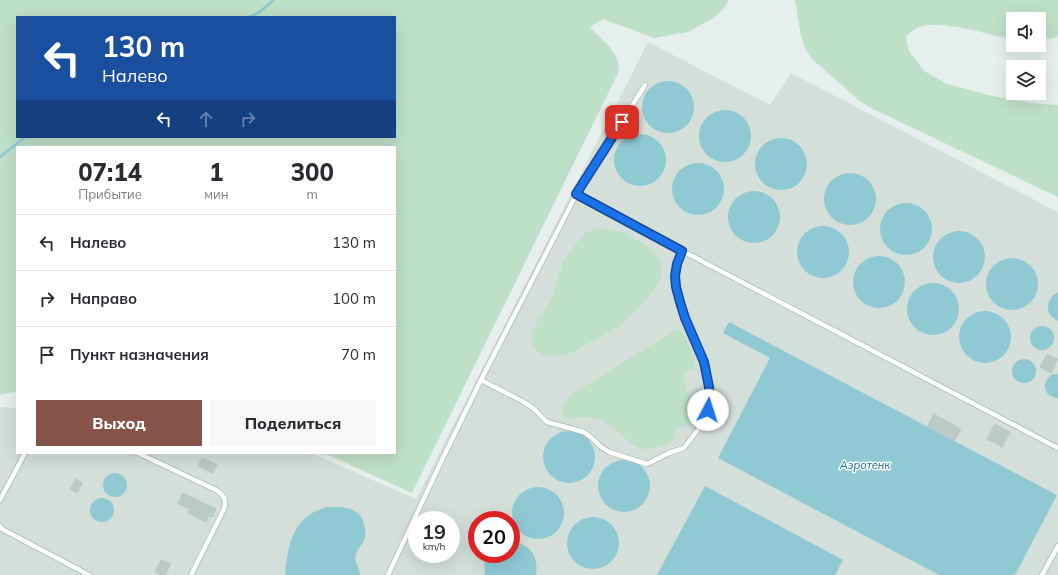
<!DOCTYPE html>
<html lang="ru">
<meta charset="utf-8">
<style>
body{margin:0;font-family:Mulish,sans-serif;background:#f7f7f7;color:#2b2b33;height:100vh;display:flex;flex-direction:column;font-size:15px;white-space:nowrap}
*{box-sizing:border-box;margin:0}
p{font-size:13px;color:#7c7c81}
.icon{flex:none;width:22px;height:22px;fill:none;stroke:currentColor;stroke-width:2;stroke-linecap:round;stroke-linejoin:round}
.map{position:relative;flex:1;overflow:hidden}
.side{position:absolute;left:16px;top:146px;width:380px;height:308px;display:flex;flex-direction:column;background:#fff;border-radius:0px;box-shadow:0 4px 16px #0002}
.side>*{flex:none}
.hud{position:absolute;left:16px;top:16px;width:380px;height:122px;border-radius:0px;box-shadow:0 4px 16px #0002;background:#1a4fa0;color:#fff;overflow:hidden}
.fabs{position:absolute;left:1006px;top:12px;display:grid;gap:8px}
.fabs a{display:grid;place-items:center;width:40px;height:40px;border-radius:0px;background:#fff;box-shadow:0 4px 16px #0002;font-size:20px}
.speed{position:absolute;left:408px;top:511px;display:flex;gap:8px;font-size:20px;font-weight:700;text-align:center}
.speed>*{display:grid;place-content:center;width:52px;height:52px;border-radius:50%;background:#fff;box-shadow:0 4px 16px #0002;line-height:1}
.speed small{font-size:10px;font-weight:400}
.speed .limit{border:6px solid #d22;background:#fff;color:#111}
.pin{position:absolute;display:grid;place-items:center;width:34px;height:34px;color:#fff;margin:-17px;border-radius:8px;box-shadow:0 2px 6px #0006}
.me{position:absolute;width:44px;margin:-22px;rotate:5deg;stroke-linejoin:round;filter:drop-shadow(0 0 3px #0008)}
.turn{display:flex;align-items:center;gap:14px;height:84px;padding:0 20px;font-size:18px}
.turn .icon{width:52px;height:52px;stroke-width:2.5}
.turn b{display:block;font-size:28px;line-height:34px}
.lanes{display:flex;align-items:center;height:38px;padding:0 20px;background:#0003;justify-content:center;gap:20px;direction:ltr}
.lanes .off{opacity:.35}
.eta{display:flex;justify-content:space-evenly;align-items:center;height:68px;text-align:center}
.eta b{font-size:24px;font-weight:800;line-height:28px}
.cta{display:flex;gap:8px;margin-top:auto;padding:8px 20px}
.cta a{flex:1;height:46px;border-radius:0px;background:#855347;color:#fff;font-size:16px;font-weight:800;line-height:46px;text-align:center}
.cta a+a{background:#f7f7f7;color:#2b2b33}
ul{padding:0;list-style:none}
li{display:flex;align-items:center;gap:12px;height:56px;padding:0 20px;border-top:1px solid #e1e1e2}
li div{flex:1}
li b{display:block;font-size:15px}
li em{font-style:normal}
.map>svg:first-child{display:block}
</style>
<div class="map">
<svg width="1058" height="575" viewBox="0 0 1058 575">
<rect width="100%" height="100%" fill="#e6efeb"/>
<path fill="#d4dfda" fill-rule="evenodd" d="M648 42 770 105 791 73 1058 212V575H0V407L17 408V453H311L416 499ZM417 520H451V554H417ZM477 520H511V554H477Z"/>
<g fill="#bfe0c8" fill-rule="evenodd">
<path d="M0 0H729L722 11 712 19 688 32 654 38 603 19 590 27 609 46 617 58 619 71 412 493 324 453H395V147H17V391L0 395ZM17 17H395V137H17Z"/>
<path d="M795 0H1058V36L1053 38 1039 39V19H1013V39C989 36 936 16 915 29 912 31 908 34 906 37L908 49 924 71 947 84 988 95 1030 103 1058 105V197L873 109 861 102 812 59 805 48 801 36Z"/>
<path d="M599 228 625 233 648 247 657 256 661 263V276L656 288 638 309 618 327 571 353 558 356 544 355 533 348 531 336 536 324 550 302 562 264 578 241 587 232Z"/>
<path d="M677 329C688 335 694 357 696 369L687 371 684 375C685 388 687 396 699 402 702 410 697 417 693 423L680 427 676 431 674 438 670 443 647 450 635 446 626 439 618 431 603 421 589 417H578L571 419 563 416C561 402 566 399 577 391Z"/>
</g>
<g fill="#8ec9d4">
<circle cx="668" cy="107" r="26"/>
<circle cx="725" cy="136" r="26"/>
<circle cx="640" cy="160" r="26"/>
<circle cx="781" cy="164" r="26"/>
<circle cx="698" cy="189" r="26"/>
<circle cx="850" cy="199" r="26"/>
<circle cx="754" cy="217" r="26"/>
<circle cx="906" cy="229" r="26"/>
<circle cx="823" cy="252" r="26"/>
<circle cx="959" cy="257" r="26"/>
<circle cx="879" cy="282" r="26"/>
<circle cx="1012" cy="284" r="26"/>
<circle cx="933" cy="309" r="26"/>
<path d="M1058 292V321C1044 315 1045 299 1058 292Z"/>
<circle cx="985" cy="337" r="26"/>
<path d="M729 322 1057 495 1015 575H939L718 458 770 358 723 333Z"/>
<circle cx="1042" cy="338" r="12"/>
<circle cx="1024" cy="371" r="12"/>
<path d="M1053 374H1058V398C1043 397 1040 382 1053 374Z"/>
<circle cx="569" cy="457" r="26"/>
<circle cx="624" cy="486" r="26"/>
<circle cx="115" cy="485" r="12"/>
<path d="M705 486 843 560 835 575H657Z"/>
<circle cx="538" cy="513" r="26"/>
<circle cx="102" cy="510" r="12"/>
<path d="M326 507C342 507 361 506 364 525 365 529 366 534 365 538 363 544 358 548 356 554 353 562 360 568 360 575H285C288 551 289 528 312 513 316 511 322 509 326 507Z"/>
<circle cx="593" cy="543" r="26"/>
<path d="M511 541C530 544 539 556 536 575H485C484 568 484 561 488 554H511Z"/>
</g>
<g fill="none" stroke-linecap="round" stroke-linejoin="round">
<g stroke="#8ec9d4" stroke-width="2.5">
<path d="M249 17 258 13 274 0"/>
<path d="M0 157 25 137"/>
</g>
</g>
<g fill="#bbcac4" stroke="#b8c9c2">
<path d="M1047 354 1058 359 1051 373 1040 367Z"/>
<path d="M934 414 961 429 954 441 927 427Z"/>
<path d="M995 424 1010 432 1002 447 987 439Z"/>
<path d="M202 458 217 465 213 473 198 466Z"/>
<path d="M76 479 82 483 77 493 70 489Z"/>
<path d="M183 493 216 509 212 517 209 516 206 522 188 513 190 509 178 504Z"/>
<path d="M161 560 171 564 165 575H161L155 572Z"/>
</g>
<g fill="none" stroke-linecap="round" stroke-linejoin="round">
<defs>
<g id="lane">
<path d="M576 195 1058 448"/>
<path d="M481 380 522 401 533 408 547 422 584 432 593 439 600 446 609 452 647 464 669 453 684 448 702 424 708 410 710 398 709 387 704 362 685 317 680 302 676 287 675 276 677 264 682 251"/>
<path d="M138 453 216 490C224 495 227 500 224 509L191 575"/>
<path d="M0 500 25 453"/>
<path d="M0 526 2 529 89 575"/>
<path d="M388 575 440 464 481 380 576 195 645 85"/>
<path d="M1042 575 1058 546"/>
</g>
</defs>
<use href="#lane" stroke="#a8b8b2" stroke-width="6"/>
<use href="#lane" stroke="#fff" stroke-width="4.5"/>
</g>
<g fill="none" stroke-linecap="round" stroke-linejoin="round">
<defs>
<path id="route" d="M622 122 576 194 682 251 677 264 675 276 676 287 680 302 685 318 704 362 709 387 710 398 708 410"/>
</defs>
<use href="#route" stroke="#114b97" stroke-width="10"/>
<use href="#route" stroke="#1a73e8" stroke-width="7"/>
</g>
<g text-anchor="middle" stroke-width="3" stroke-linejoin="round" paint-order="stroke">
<g font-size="11" font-style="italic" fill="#1c6f80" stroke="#f7fbf9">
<text x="865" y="469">Аэротенк</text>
</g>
</g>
</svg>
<div class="fabs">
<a><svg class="icon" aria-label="sound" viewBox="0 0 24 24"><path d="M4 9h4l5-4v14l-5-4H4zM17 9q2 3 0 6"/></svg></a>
<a><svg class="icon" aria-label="layers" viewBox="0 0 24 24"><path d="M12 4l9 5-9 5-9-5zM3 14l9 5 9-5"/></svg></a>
</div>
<div class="speed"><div>19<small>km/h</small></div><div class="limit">20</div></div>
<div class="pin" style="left:622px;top:122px;background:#d93025"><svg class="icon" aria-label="arrive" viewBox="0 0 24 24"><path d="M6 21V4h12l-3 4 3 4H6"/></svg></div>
<svg class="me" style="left:708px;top:410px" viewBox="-20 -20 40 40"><circle r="19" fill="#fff"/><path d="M0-13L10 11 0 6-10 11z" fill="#1a73e8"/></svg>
<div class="hud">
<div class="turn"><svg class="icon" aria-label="left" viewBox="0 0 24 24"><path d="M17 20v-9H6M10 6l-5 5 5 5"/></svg><div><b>130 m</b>Налево</div></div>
<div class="lanes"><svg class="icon" aria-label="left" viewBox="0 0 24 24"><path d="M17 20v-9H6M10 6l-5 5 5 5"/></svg><svg class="icon off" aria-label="ahead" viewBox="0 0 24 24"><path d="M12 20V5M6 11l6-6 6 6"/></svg><svg class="icon off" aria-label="right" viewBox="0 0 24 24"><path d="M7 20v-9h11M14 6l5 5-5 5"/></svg></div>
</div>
<section class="side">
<div class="eta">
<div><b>07:14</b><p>Прибытие</p></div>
<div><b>1</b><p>мин</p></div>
<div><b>300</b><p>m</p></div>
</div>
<ul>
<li><svg class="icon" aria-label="left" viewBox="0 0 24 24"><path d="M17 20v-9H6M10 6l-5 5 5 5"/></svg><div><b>Налево</b></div><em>130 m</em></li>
<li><svg class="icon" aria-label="right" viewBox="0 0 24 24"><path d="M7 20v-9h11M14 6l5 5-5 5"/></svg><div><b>Направо</b></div><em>100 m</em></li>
<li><svg class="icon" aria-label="arrive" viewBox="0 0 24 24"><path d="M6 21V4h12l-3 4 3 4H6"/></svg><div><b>Пункт назначения</b></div><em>70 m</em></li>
</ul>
<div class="cta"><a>Выход</a><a>Поделиться</a></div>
</section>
</div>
